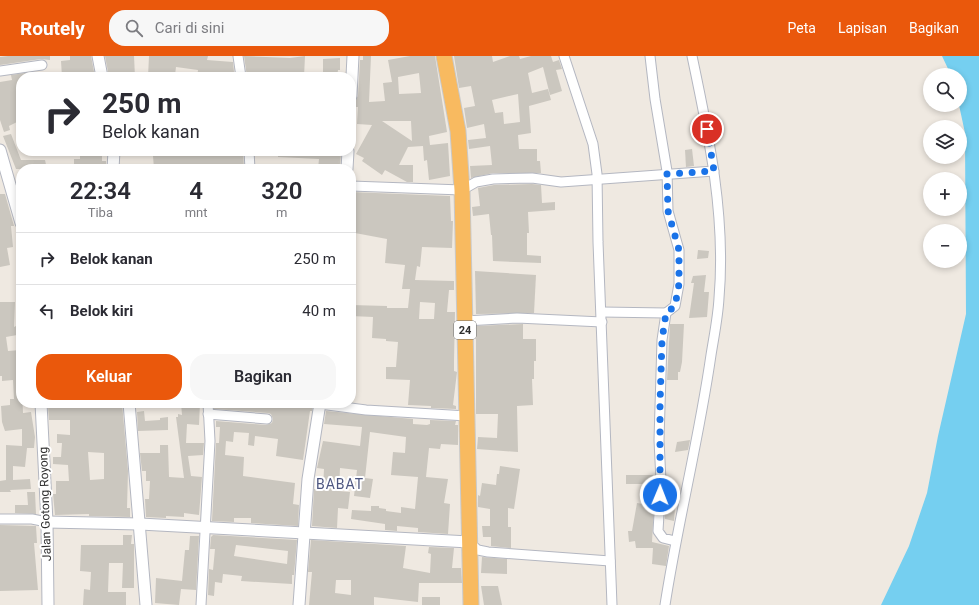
<!DOCTYPE html>
<html lang="id">
<meta charset="utf-8">
<style>
body{margin:0;font-family:Roboto,sans-serif;background:#f7f7f7;color:#2b2b33;height:100vh;display:flex;flex-direction:column;font-size:15px;white-space:nowrap}
*{box-sizing:border-box;margin:0}
p{font-size:13px;color:#7c7c81}
.icon{flex:none;width:22px;height:22px;fill:none;stroke:currentColor;stroke-width:2;stroke-linecap:round;stroke-linejoin:round}
.map{position:relative;flex:1;overflow:hidden}
.side{position:absolute;left:16px;top:108px;width:340px;height:244px;display:flex;flex-direction:column;background:#fff;border-radius:16px;box-shadow:0 2px 6px #0003}
.side>*{flex:none}
.banner{position:absolute;left:16px;top:16px;width:340px;height:84px;border-radius:16px;box-shadow:0 2px 6px #0003;background:#fff;color:#2b2b33;overflow:hidden}
.controls{position:absolute;left:923px;top:12px;display:grid;gap:8px}
.controls a{display:grid;place-items:center;width:44px;height:44px;border-radius:50%;background:#fff;box-shadow:0 2px 6px #0003;font-size:20px}
.pin{position:absolute;display:grid;place-items:center;width:34px;height:34px;color:#fff;margin:-17px;border:2px solid #fff;border-radius:50%;box-shadow:0 1px 4px #0007}
.me{position:absolute;width:44px;margin:-22px;rotate:1deg;stroke-linejoin:round;filter:drop-shadow(0 0 3px #0008)}
.turn{display:flex;align-items:center;gap:14px;height:84px;padding:0 20px;font-size:18px}
.turn .icon{width:52px;height:52px;stroke-width:2.5}
.turn b{display:block;font-size:28px;line-height:34px}
.eta{display:flex;justify-content:space-evenly;align-items:center;height:68px;text-align:center}
.eta b{font-size:24px;font-weight:600;line-height:28px}
.action{display:flex;gap:8px;margin-top:auto;padding:8px 20px}
.action a{flex:1;height:46px;border-radius:16px;background:#ea580c;color:#fff;font-size:16px;font-weight:600;line-height:46px;text-align:center}
.action a+a{background:#f7f7f7;color:#2b2b33}
ul{padding:0;list-style:none}
li{display:flex;align-items:center;gap:12px;height:52px;padding:0 20px;border-top:1px solid #e1e1e2}
li div{flex:1}
li b{display:block;font-size:15px}
li em{font-style:normal}
header{display:flex;align-items:center;gap:24px;box-sizing:border-box;height:56px;padding:0 20px;background:#ea580c;color:#fff}
header strong{font-size:19px}
nav{display:flex;gap:22px;margin-inline-start:auto;font-size:14px}
.search{width:280px;height:36px;background:#f7f7f7;display:flex;align-items:center;gap:10px;box-sizing:border-box;padding:0 14px;border-radius:16px;color:#7c7c81;font-size:15px}
.map>svg:first-child{display:block}
</style>
<header>
<strong>Routely</strong>
<div class="search"><svg class="icon" aria-label="search" viewBox="0 0 24 24"><circle cx="10" cy="10" r="6"/><path d="M15 15l6 6"/></svg>Cari di sini</div>
<nav><a>Peta</a><a>Lapisan</a><a>Bagikan</a></nav>
</header>
<div class="map">
<svg width="979" height="549" viewBox="0 0 979 549">
<rect width="100%" height="100%" fill="#efe9e1"/>
<path fill="#75cff0" d="M942 0H979V549H881L909 490 927 437 938 380 966 258 965 77 959 49 960 19H951Z"/>
<g fill="#cbc7bf" fill-rule="evenodd">
<path d="M8 0H50V4L41 3 0 9V1Z"/>
<path d="M70 0H91L95 21H62L61 5 70 4Z"/>
<path d="M105 0H134L135 21H109Z"/>
<path d="M149 0H208L207 4 233 6 234 16H230L229 21H197L198 14 176 11 175 19 159 17 158 21H148Z"/>
<path d="M244 0 290 2 305 0 304 21H247Z"/>
<path d="M363 0H371L369 46 385 45 383 27 392 26 388 4 410 0H435L447 76 429 80 430 89 448 87 450 120 429 124 427 104 424 105 423 90 408 91 399 109H413V126H407L385 114 382 119 362 105 364 102 356 98 372 69 357 68 358 51H354V46L358 40 360 4H363ZM419 17 421 37 399 38 398 21ZM382 65H411L412 85Z"/>
<path d="M454 0H492L493 6 510 0H519L520 3 531 0H551L553 6 559 4 562 13 556 14 562 35 550 39 543 11 528 17 532 37 548 33 551 44 529 50 531 77 518 79 519 93H537V105H540L541 117H493L471 122 470 110 492 109 490 90 469 93 468 84 486 82 484 68 467 72 464 52 475 50 471 30 459 32ZM518 38 520 66 504 68 503 56 495 57 492 44Z"/>
<path d="M340 2V14H338L337 21H323V3Z"/>
<path d="M32 16 33 21H21V64L9 70 10 74 4 76 0 64V26L12 24 11 19Z"/>
<path d="M11 78 21 104H45L47 113H16L3 80Z"/>
<path d="M692 93 694 110 686 111 685 94Z"/>
<path d="M177 95V98L243 95 244 113H154L153 100 164 99V96Z"/>
<path d="M278 95 341 96 340 113H318L319 103 278 101Z"/>
<path d="M80 97H102V105H106V113L81 111V113H74V103H80Z"/>
<path d="M532 128 541 129 542 147 555 146V154L528 156 529 177H527V199L541 200V207L493 205 492 179H491L489 158 473 160 472 151 480 150 478 132 494 129Z"/>
<path d="M351 136 450 140 451 165H453L452 192 422 191 420 211 417 210 415 224 454 225V234H449L447 256H455L454 305V315L457 316 453 349 456 350V353L431 352V350L408 349 410 324 386 323V311H396L398 286 386 285V283L372 282 373 261 351 260V249L387 250V252H408L410 233H402L405 209 385 207 387 183 355 177 356 152H352ZM420 246 435 247 434 263H419Z"/>
<path d="M0 138H5L14 170H11L13 191 7 192 10 209 0 211Z"/>
<path d="M698 194 709 195 708 202 697 203Z"/>
<path d="M475 215 536 219 534 257 476 258Z"/>
<path d="M706 219 704 236H709L707 261 689 262 694 227H691L693 220Z"/>
<path d="M0 246H15L14 271 16 270 17 279 6 281 8 295 20 294 23 357 31 356 35 381 34 392H27L25 411 13 410V424L30 423 31 433 10 434 11 436H0V425L6 424V389L22 390V373L5 375 2 366 1 350 10 349V343H14L13 324 2 325V320H0Z"/>
<path d="M523 268V283H536V305H534V323H532L533 349 517 350 518 396 477 393 478 381 497 382 498 358H476V270Z"/>
<path d="M670 268H684L682 306 680 316H678V324H667Z"/>
<path d="M59 347H122L128 415 127 452H130V461L89 460V458L55 459 53 438H56V425H69L68 409 53 408V401H61L62 387H57V378L70 379V364H49L48 351H59ZM88 396 104 397V423L90 424Z"/>
<path d="M181 347H200L199 369 187 368 186 387H204L203 399 188 400 191 420 202 421 199 459 184 457V461L166 460V462L146 461 145 443H149L150 425H146V415H142L140 397H160V389H168L169 421 184 422 176 361H178V358L182 359Z"/>
<path d="M214 347H313L312 355H310L303 404 276 400 278 383 255 380 254 390 248 389 249 377 234 376 233 386 226 385 225 399 244 401 243 420 295 427 293 448 299 449 298 470 251 467V462H234V466L212 465 216 387H219L220 371H216V365L266 369 272 367 273 363 271 358 268 357 214 353Z"/>
<path d="M144 355 145 365 160 364V362L168 361V374L138 375 137 356Z"/>
<path d="M326 355 413 363V368L427 369 430 368V364L456 365 455 369H458V389L441 388 440 393 429 392 426 421 448 423 444 447 450 448 448 478 418 476V472L397 470V475L385 474V468L351 463 352 454 371 455V450H379V452L386 453V455L401 457V451L415 453 418 421 391 419 393 396 405 397 406 381 370 376 365 422 373 423 370 442 354 440 357 414 340 412 339 435 350 436 348 453 338 452 337 472 312 470 314 433H323L324 413 317 412 323 385 360 390 362 371 324 368Z"/>
<path d="M690 384 688 394 675 396 677 386Z"/>
<path d="M500 410 520 413 514 453 508 452V471H511V492L491 490V481H483L482 470H490V453L478 451V439L480 440 482 427 496 429 497 418H499Z"/>
<path d="M626 419H653L652 428H626Z"/>
<path d="M27 436H35L36 458 15 457V449H28Z"/>
<path d="M637 447 654 450 652 486 669 490 666 510 652 508 653 492H636L635 485 629 486 628 475H632Z"/>
<path d="M665 451 675 452 674 465 665 463Z"/>
<path d="M0 469 36 470 37 487H34L38 534 0 535Z"/>
<path d="M123 479H132L131 488H134V532H122L123 507H109L108 536H126V549H83L84 533 90 534 91 516 80 515 81 489H123Z"/>
<path d="M213 479 297 484 294 519H292V528L241 525 242 520 223 518 222 527 215 526 214 540 208 539 209 513 213 514 215 493H210L211 481ZM236 489 288 495 287 508 234 500Z"/>
<path d="M190 480H199L196 534 181 533 179 549 155 547 156 522 182 525 185 494H189Z"/>
<path d="M311 484 406 490 403 512 430 517 431 498 428 497 429 491 454 492 452 512H461L462 527H419L418 546 374 541V549H309L312 516H308ZM336 524H351V539L335 537Z"/>
<path d="M482 501 507 503V518L481 517Z"/>
<path d="M481 530H498L502 549H484Z"/>
<rect x="422" y="541" width="18" height="8"/>
</g>
<g fill="none" stroke-linecap="round" stroke-linejoin="round">
<defs>
<g id="minor">
<path d="M238 0 241 21"/>
<path d="M564 0 593 88 597 118 598 186 612 549"/>
<path d="M650 0 655 43 667 115 668 155 679 194V228L675 250 666 257 662 284 659 384 661 425 658 475 663 482 675 485"/>
<path d="M0 15 42 9"/>
<path d="M249 95 250 113"/>
<path d="M351 130 462 134 476 126 493 123 532 122 561 126 714 115"/>
<path d="M602 256 666 257"/>
<path d="M465 265 517 262 602 266"/>
<path d="M320 348 366 354 467 360"/>
<path d="M208 358 267 363"/>
<path d="M0 463H32L47 466"/>
<path d="M469 486 478 494 488 496 610 505"/>
<path d="M201 549 210 385 208 347"/>
<path d="M665 549C678 465 699 383 711 299 714 280 718 261 719 242 726 161 709 80 692 0"/>
</g>
<g id="tertiary">
<path d="M98 0 102 21"/>
<path d="M351 40 353 0"/>
<path d="M0 94 21 167"/>
<path d="M113 113 114 95"/>
<path d="M347 113 348 95"/>
<path d="M41 347 47 466 48 549"/>
<path d="M129 347 146 549"/>
<path d="M47 466 140 468 469 486"/>
<path d="M299 549 308 423 320 347"/>
</g>
<path id="trunk" d="M444 0 458 75 462 134 471 549"/>
</defs>
<use href="#minor" stroke="#b4b7c1" stroke-width="11"/>
<use href="#tertiary" stroke="#b4b7c1" stroke-width="13"/>
<use href="#trunk" stroke="#c9c9c9" stroke-width="17"/>
<use href="#minor" stroke="#fff" stroke-width="9"/>
<use href="#tertiary" stroke="#fff" stroke-width="11"/>
<use href="#trunk" stroke="#f8ba60" stroke-width="15"/>
</g>
<g fill="none" stroke-linecap="round" stroke-linejoin="round">
<path stroke="#1a73e8" stroke-width="7" stroke-dasharray="0 12.6" d="M660 439V348L662 284 666 257 675 250 679 228V194L668 155 667 118 714 115 707 73"/>
</g>
<g text-anchor="middle" stroke-width="4" stroke-linejoin="round" paint-order="stroke">
<rect fill="#fff" stroke="#6d6d6d" stroke-width="1" x="454" y="265" width="22" height="18" rx="3"/>
<g font-size="11" font-weight="bold" fill="#2e2e2e">
<text x="465" y="278">24</text>
</g>
<g font-size="12" fill="#2e2e2e" stroke="#fff">
<text transform="translate(45 448) rotate(-92)" y="4">Jalan Gotong Royong</text>
</g>
<g font-size="14" letter-spacing="1" fill="#4d5680" stroke="#fff">
<text x="340" y="433">BABAT</text>
</g>
</g>
</svg>
<div class="controls">
<a><svg class="icon" aria-label="search" viewBox="0 0 24 24"><circle cx="10" cy="10" r="6"/><path d="M15 15l6 6"/></svg></a>
<a><svg class="icon" aria-label="layers" viewBox="0 0 24 24"><path d="M12 4l9 5-9 5-9-5zM3 14l9 5 9-5"/></svg></a>
<a>+</a>
<a>−</a>
</div>
<div class="pin" style="left:707px;top:73px;background:#d93025"><svg class="icon" aria-label="arrive" viewBox="0 0 24 24"><path d="M6 21V4h12l-3 4 3 4H6"/></svg></div>
<svg class="me" style="left:660px;top:439px" viewBox="-20 -20 40 40"><circle r="17" fill="#1a73e8" stroke="#fff" stroke-width="3"/><path d="M0-11L8 9 0 5-8 9z" fill="#fff"/></svg>
<div class="banner">
<div class="turn"><svg class="icon" aria-label="right" viewBox="0 0 24 24"><path d="M7 20v-9h11M14 6l5 5-5 5"/></svg><div><b>250 m</b>Belok kanan</div></div>
</div>
<section class="side">
<div class="eta">
<div><b>22:34</b><p>Tiba</p></div>
<div><b>4</b><p>mnt</p></div>
<div><b>320</b><p>m</p></div>
</div>
<ul>
<li><svg class="icon" aria-label="right" viewBox="0 0 24 24"><path d="M7 20v-9h11M14 6l5 5-5 5"/></svg><div><b>Belok kanan</b></div><em>250 m</em></li>
<li><svg class="icon" aria-label="left" viewBox="0 0 24 24"><path d="M17 20v-9H6M10 6l-5 5 5 5"/></svg><div><b>Belok kiri</b></div><em>40 m</em></li>
</ul>
<div class="action"><a>Keluar</a><a>Bagikan</a></div>
</section>
</div>
